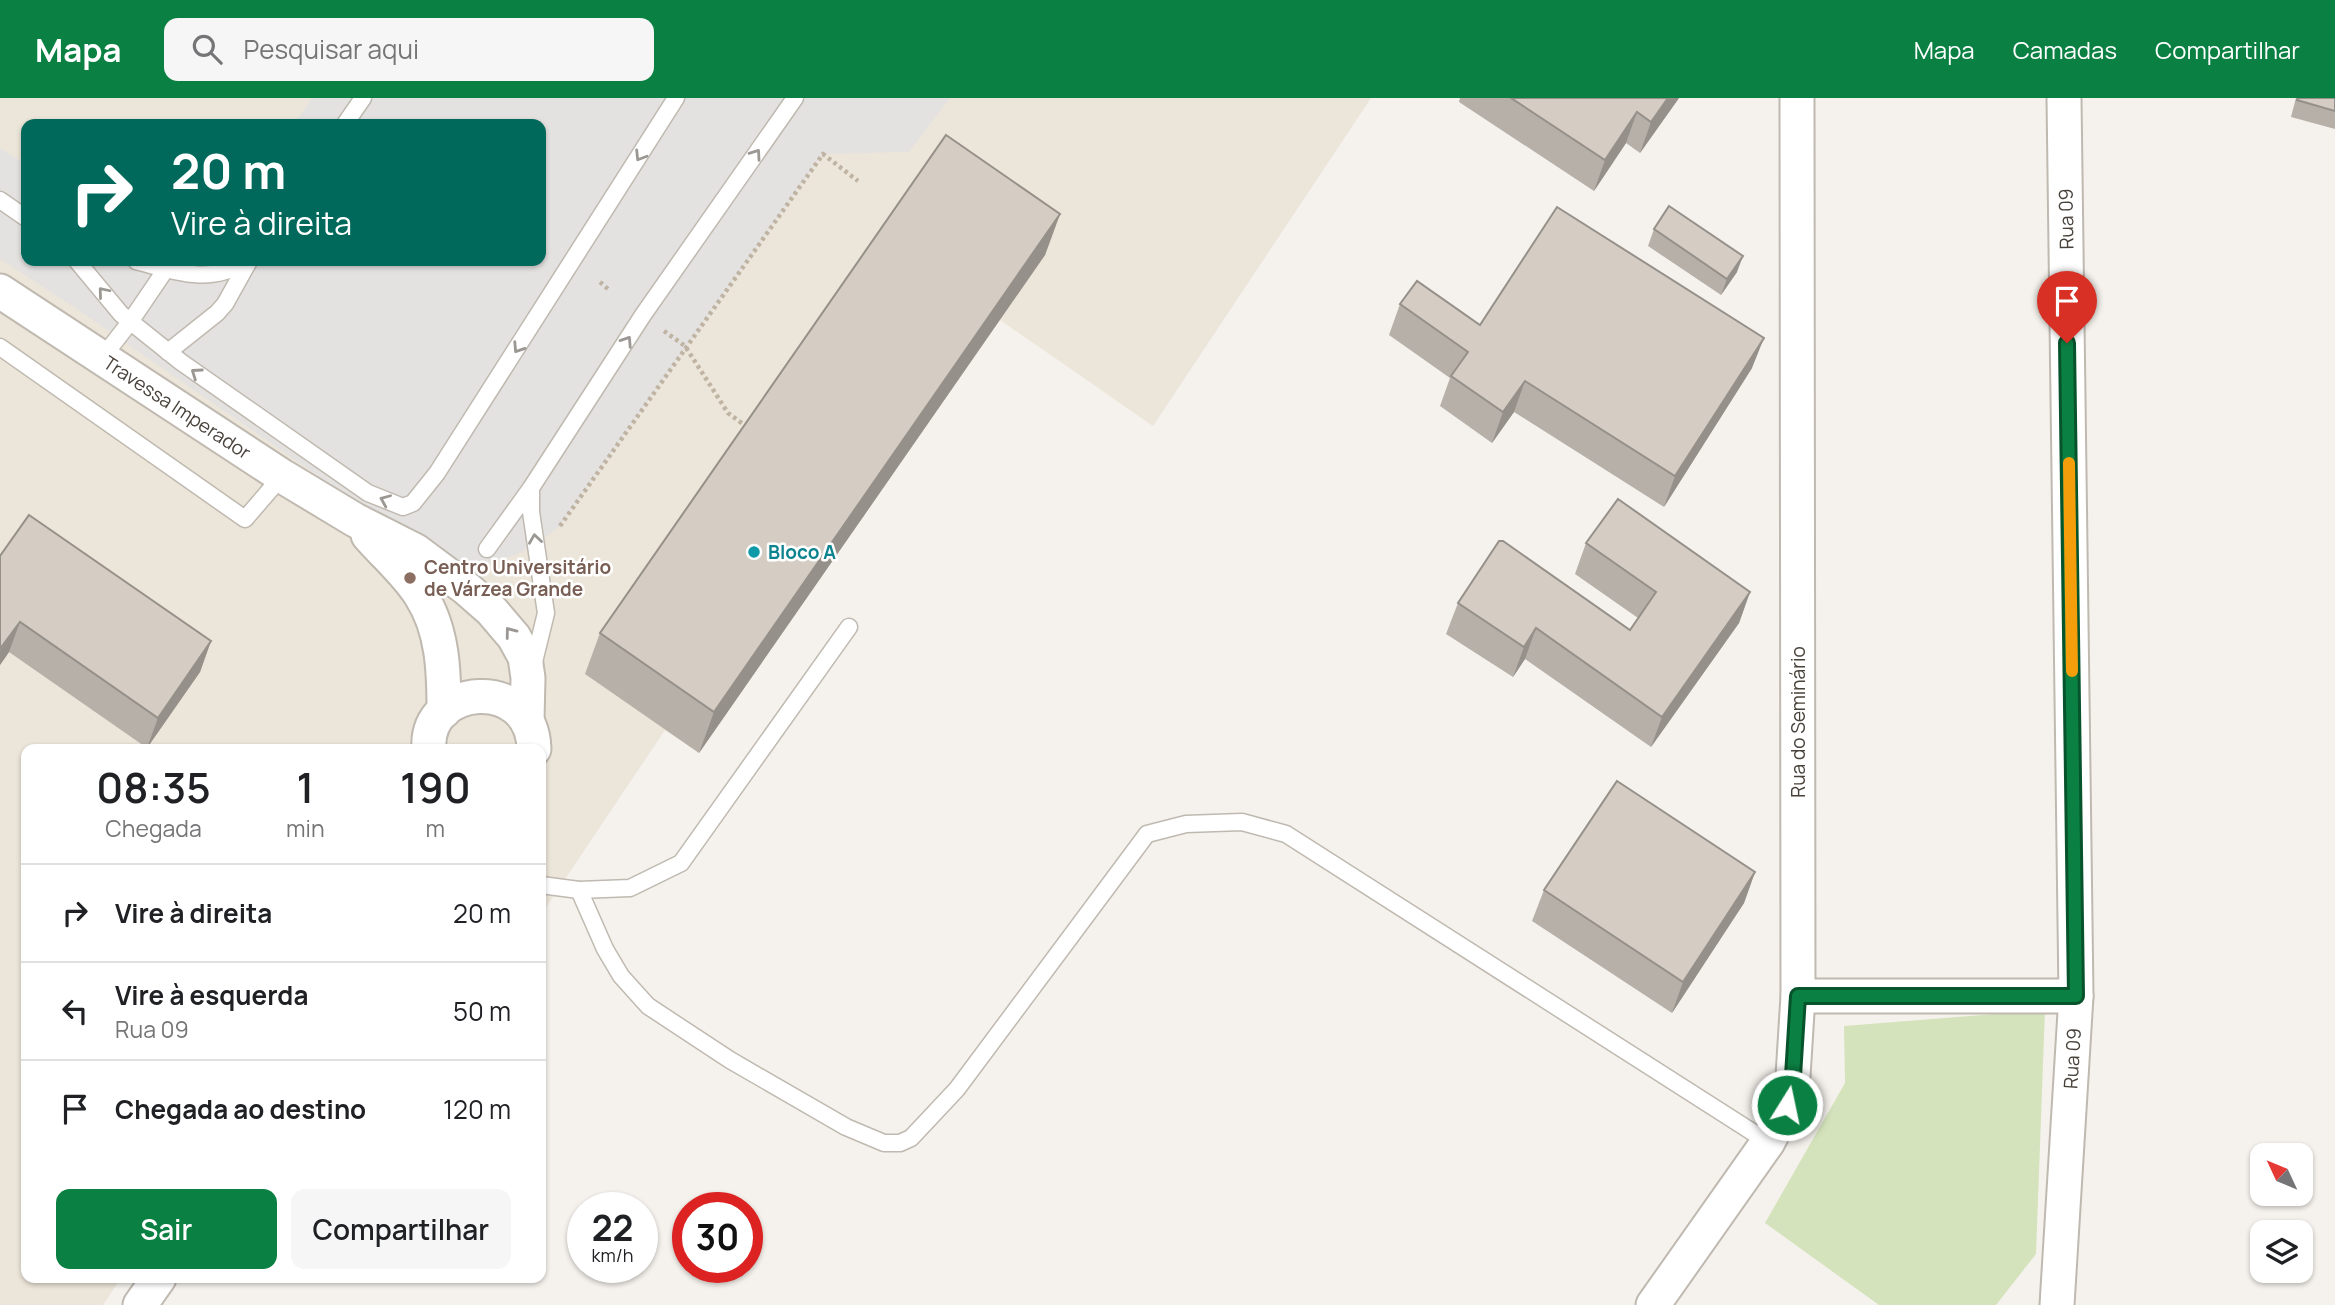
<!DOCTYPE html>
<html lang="pt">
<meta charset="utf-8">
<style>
body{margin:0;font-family:Manrope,sans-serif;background:#f6f6f6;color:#202124;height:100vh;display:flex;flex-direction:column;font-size:26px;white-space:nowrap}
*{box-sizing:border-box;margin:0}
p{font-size:23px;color:#757577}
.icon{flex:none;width:38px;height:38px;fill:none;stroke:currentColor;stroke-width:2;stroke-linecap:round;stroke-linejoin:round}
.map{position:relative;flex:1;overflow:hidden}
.details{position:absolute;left:21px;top:646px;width:525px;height:539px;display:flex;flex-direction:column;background:#fff;border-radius:14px;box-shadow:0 2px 5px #0004}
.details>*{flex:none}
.top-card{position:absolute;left:21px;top:21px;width:525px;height:147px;border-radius:14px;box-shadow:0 2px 5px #0004;background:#00695c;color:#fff;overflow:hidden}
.needle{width:46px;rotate:314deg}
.tools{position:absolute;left:2250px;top:1045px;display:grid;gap:14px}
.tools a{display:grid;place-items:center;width:63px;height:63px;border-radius:14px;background:#fff;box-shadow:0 2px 5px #0004;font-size:35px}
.speed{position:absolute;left:567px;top:1094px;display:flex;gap:14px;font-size:35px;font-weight:700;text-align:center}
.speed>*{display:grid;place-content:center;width:91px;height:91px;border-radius:50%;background:#fff;box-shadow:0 2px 5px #0004;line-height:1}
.speed small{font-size:18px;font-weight:400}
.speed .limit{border:10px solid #d22;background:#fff;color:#111}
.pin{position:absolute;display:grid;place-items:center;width:60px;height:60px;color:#fff;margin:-72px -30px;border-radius:50% 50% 50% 0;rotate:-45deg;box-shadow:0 0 7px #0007}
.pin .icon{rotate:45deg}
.me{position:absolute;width:77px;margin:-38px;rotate:10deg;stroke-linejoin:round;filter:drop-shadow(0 0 5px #0008)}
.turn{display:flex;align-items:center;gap:24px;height:147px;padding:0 35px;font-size:32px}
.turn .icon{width:91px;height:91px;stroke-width:2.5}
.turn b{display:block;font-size:49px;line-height:60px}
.eta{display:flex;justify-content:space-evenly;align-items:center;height:119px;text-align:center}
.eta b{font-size:42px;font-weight:600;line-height:49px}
.primary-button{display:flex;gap:14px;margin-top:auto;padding:14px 35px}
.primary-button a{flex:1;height:80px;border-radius:14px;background:#0b8043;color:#fff;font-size:28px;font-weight:600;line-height:80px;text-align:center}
.primary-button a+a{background:#f6f6f6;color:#202124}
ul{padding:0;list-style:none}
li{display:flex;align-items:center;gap:21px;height:98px;padding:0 35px;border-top:2px solid #e0e0e0}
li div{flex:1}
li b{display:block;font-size:26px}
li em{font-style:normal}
header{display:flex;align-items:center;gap:42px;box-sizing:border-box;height:98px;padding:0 35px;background:#0b8043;color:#fff}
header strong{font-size:33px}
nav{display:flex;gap:38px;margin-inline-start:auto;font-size:24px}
.search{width:490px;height:63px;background:#f6f6f6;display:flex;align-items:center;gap:18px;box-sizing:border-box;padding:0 24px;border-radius:14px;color:#757577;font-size:26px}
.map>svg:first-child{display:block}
</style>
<header>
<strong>Mapa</strong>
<div class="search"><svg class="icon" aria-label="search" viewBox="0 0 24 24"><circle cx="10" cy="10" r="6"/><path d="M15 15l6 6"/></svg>Pesquisar aqui</div>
<nav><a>Mapa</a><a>Camadas</a><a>Compartilhar</a></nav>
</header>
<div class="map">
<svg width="2335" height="1207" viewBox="0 0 2335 1207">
<rect width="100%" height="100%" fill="#f5f2ed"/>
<path fill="#ece5d9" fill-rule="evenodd" d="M0 0H1371L1153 328 1000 222 699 655 665 632 541 817V651H26V1180H121L103 1207H0ZM26 26H541V163H26Z"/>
<path fill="#d4e3bb" d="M2045 912 2036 1156 1996 1207H1879L1765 1125 1845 985 1844 928Z"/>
<path fill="#e4e2e0" d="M312 0H950L909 54 823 56 560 428 539 444 518 456 493 464 460 463 321 380 81 214 0 161V50L26 66V163H541V26H294Z"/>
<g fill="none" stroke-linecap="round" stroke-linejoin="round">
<defs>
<g id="service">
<path d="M345 26 363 0"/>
<path d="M0 102 26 120"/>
<path d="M77 163 121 216 181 264 368 395 403 409 413 405 437 375 676 0"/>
<path d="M136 163C178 174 209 187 248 163"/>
<path d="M0 249 245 421 282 378"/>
<path d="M168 254 217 215 225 206 249 163"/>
<path d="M102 260 130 224 166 171"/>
<path d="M487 451 531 390"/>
<path d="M533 568 546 515 531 414V390L643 217 795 0"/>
<path d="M541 787 579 792 630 790 681 765 849 529"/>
<path d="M579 792 605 851 621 878 648 908 730 962 846 1029 884 1045H900L911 1040 957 991 1147 736 1186 726 1242 724 1286 736 1768 1044"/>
</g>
<g id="minor">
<path id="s1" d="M0 193 282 378 355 422 416 453 467 491 491 512 514 539 525 559 528 580 527 622"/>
<path d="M368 437C385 457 407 475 421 498 443 532 444 574 444 613"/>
<path d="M429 651C424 586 532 576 534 651"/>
<path d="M1798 898H2076"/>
<path d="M140 1207 159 1180"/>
<path d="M1653 1207 1768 1044 1787 1007 1793 978 1798 898 1797 0"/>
<path id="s2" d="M2057 1207 2076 898 2064 0"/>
</g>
</defs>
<use href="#service" stroke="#bfb9b0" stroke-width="19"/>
<use href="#minor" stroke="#bfb9b0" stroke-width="37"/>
<g stroke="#bfb4a3" stroke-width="4.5" stroke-dasharray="3.5 3.5" stroke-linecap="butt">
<path d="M600 184 608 191"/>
<path d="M664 233 685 248 728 315 747 329"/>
<path d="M560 428 823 56 858 83"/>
</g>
<use href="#service" stroke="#fff" stroke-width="16"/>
<use href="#minor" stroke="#fff" stroke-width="33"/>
</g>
<g fill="#b7b0a9">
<path d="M1460 0H1679L1640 55 1626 45 1594 93 1459 4Z"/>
<path d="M2296 0H2335V31L2291 19Z"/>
<path d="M1060 116 1045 157 699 655 585 576 600 535Z"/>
<path d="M1654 131 1737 174 1721 197 1648 148Z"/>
<path d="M1400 206 1480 227 1752 270 1664 409 1514 314 1492 345 1440 308 1450 280 1389 237Z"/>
<path d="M1586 445 1750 494 1739 525 1651 649 1525 561 1513 579 1446 536 1458 505 1630 532 1638 520 1575 476Z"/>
<path d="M0 458 211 543 200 574 147 650 9 554 0 567Z"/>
<path d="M1755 774 1744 805 1672 915 1532 823 1544 792Z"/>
</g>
<g fill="#959089">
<path d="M1668 0H1679L1640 55 1651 24Z"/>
<path d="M1637 14 1626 45 1594 93 1605 62Z"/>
<path d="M1060 116 1045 157 699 655 714 614Z"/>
<path d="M1743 158 1737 174 1721 197 1727 181Z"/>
<path d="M1764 240 1752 270 1664 409 1675 378Z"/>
<path d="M1525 283 1514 314 1492 345 1503 314Z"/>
<path d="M1750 494 1739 525 1651 649 1662 619Z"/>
<path d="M20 524 9 554 0 567V553Z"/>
<path d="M1536 530 1525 561 1513 579 1524 549Z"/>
<path d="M211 543 200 574 147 650 158 620Z"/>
<path d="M1755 774 1744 805 1672 915 1683 884Z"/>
</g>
<g fill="#d5cdc4" stroke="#959089" stroke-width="2">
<path d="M1511 0H1668L1651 24 1637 14 1605 62Z"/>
<path d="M2298 0H2335V13L2297 2Z"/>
<path d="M946 37 1060 116 714 614 600 535Z"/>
<path d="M1669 108 1743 158 1727 181 1654 131Z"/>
<path d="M1557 109 1764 240 1675 378 1525 283 1503 314 1451 278 1468 254 1400 206 1417 183 1480 227Z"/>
<path d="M1618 401 1750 494 1662 619 1536 530 1524 549 1458 505 1499 443H1503L1630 532 1656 494 1586 445Z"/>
<path d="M29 417 211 543 158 620 20 524 0 551V458Z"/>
<path d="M1617 683 1755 774 1683 884 1544 792Z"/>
</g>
<defs><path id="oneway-chevron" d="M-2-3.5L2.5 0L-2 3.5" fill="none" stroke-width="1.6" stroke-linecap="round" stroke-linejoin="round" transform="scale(1.75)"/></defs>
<g stroke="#9b9793">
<use href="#oneway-chevron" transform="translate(756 56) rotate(-55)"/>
<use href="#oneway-chevron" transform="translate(640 58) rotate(122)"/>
<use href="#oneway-chevron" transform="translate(103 194) rotate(-130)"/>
<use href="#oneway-chevron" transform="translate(627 243) rotate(-57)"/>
<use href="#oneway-chevron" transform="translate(518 250) rotate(123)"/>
<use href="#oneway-chevron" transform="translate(196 275) rotate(-145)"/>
<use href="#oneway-chevron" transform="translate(385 402) rotate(-157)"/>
<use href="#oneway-chevron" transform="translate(535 441) rotate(-98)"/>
<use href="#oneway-chevron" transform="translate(510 534) rotate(-127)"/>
</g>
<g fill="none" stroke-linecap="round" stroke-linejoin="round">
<defs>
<path id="route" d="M1787 1007 1793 978 1798 898H2076L2067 245"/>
</defs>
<use href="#route" stroke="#07532c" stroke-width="18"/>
<use href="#route" stroke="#0b8043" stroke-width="12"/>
<path stroke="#f59e0b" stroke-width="12" d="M2069 365 2072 573"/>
</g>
<circle fill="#0f9aa8" stroke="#fff" stroke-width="2.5" cx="754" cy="454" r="7"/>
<circle fill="#8d6e63" stroke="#fff" stroke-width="2.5" cx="410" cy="480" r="7"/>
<g text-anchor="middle" stroke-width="5" stroke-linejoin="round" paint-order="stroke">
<g font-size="19" fill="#49423b" stroke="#fff">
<text transform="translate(2066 121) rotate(-91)" y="7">Rua 09</text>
<text dy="7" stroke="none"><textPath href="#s1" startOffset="212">Travessa Imperador</textPath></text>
<text transform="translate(1798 624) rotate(-90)" y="7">Rua do Seminário</text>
<text dy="7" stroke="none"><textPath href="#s2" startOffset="247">Rua 09</textPath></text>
</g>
<g font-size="19" font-weight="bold" fill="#0d838f" stroke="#fff" text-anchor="start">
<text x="768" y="461">Bloco A</text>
</g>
<g font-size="19" font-weight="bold" fill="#785e54" stroke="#fff" text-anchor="start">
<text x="424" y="476">Centro Universitário<tspan x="424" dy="22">de Várzea Grande</tspan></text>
</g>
</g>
</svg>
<div class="tools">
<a><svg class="needle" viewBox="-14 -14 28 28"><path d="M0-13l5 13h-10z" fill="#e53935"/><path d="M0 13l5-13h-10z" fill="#757577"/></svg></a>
<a><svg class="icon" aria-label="layers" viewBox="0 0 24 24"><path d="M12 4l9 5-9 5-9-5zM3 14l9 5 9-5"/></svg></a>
</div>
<div class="speed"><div>22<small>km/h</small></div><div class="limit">30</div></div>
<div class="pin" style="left:2067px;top:245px;background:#d93025"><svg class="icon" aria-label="arrive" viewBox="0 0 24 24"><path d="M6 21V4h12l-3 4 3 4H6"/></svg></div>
<svg class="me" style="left:1787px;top:1007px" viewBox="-20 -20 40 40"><circle r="17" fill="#0b8043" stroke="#fff" stroke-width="3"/><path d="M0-11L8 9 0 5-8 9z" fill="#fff"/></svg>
<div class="top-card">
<div class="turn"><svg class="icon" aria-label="right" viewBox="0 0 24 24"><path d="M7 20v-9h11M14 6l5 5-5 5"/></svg><div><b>20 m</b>Vire à direita</div></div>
</div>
<section class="details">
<div class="eta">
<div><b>08:35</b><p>Chegada</p></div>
<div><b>1</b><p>min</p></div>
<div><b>190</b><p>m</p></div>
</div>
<ul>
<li><svg class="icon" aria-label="right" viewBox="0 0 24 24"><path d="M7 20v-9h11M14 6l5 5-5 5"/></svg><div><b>Vire à direita</b></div><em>20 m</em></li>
<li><svg class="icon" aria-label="left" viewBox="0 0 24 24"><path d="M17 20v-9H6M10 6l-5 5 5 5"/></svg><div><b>Vire à esquerda</b><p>Rua 09</p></div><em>50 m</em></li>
<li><svg class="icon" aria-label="arrive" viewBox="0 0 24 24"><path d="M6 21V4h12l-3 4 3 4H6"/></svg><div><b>Chegada ao destino</b></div><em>120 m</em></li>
</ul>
<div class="primary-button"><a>Sair</a><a>Compartilhar</a></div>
</section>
</div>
